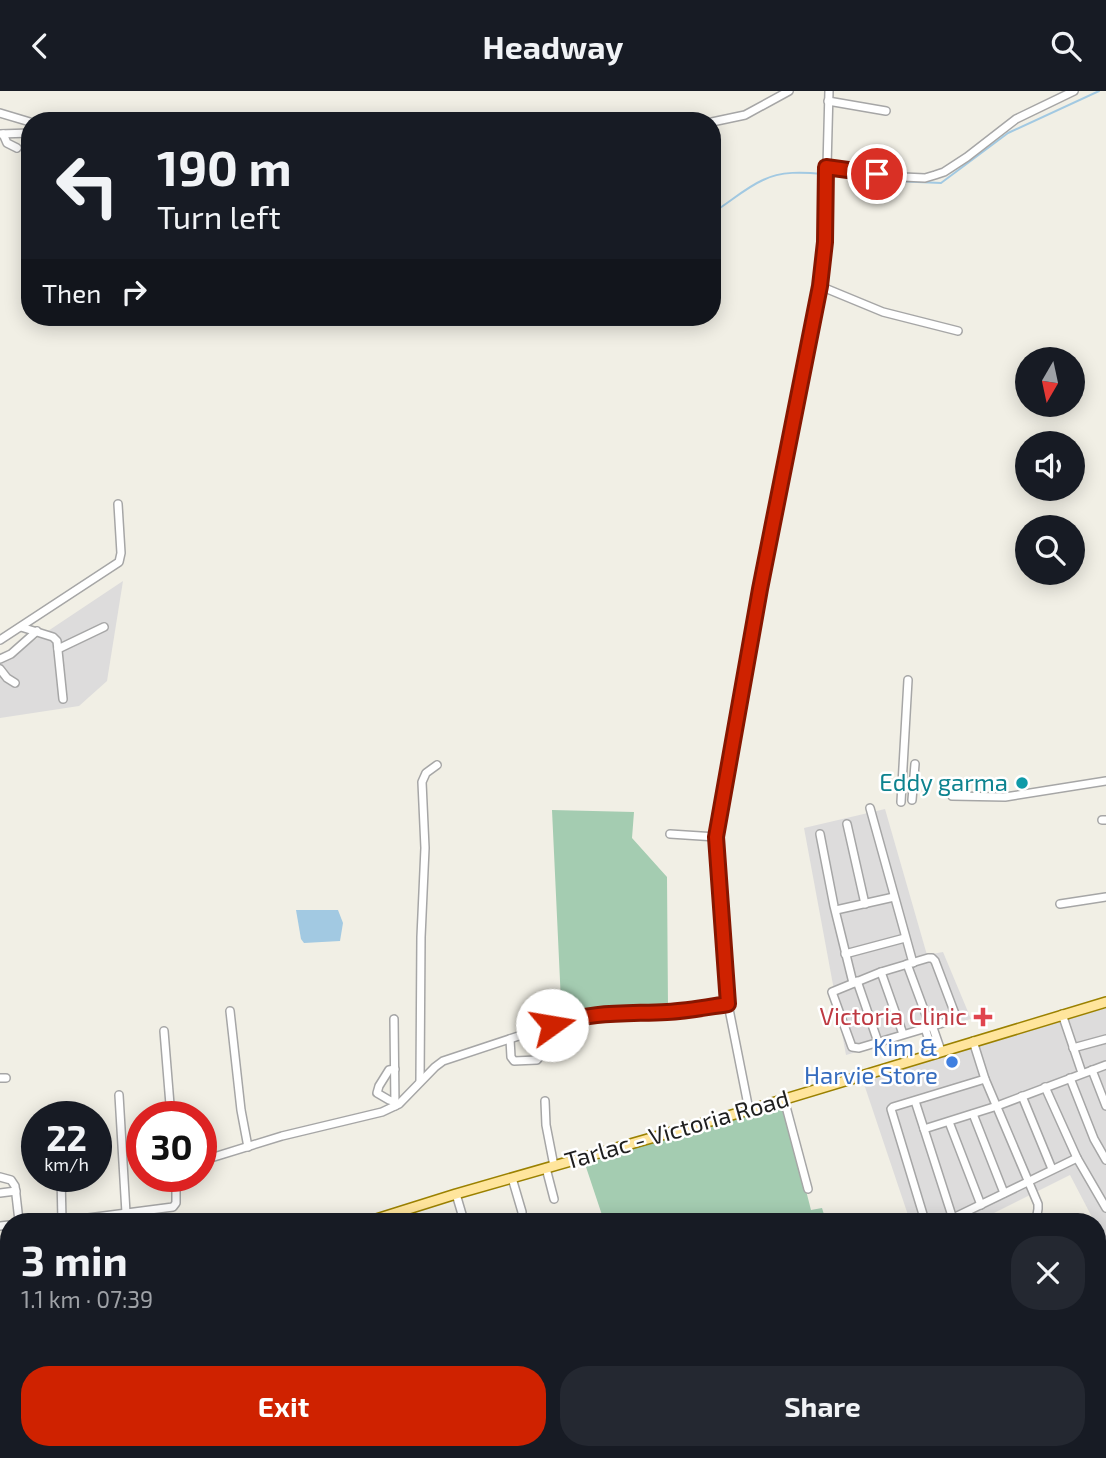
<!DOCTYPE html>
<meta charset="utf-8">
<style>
body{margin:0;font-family:"Exo 2",sans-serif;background:#242831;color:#f1f3f6;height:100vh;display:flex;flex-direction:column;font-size:26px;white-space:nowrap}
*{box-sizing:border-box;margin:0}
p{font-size:23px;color:#9ea1a6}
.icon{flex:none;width:38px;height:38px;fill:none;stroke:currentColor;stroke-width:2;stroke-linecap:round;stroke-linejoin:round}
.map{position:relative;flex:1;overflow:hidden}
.details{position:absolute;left:0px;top:1122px;width:1106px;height:247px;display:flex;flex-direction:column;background:#171b24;border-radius:28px 28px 0 0;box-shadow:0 4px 18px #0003}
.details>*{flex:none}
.hud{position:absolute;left:21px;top:21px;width:700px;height:214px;border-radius:28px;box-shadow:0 4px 18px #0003;background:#171b24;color:#f1f3f6;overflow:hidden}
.needle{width:46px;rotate:189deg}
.buttons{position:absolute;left:1015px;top:256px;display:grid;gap:14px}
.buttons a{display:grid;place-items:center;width:70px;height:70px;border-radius:50%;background:#171b24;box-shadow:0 4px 18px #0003;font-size:35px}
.speed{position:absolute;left:21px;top:1010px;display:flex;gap:14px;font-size:35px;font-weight:700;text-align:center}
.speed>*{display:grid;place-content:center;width:91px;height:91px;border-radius:50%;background:#171b24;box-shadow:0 4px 18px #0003;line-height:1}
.speed small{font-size:18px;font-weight:400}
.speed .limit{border:10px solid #d22;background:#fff;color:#111}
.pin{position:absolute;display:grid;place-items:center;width:60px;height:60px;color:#fff;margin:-30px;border:4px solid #fff;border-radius:50%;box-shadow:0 2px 7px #0007}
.me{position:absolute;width:77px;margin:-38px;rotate:77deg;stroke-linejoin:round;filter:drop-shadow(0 0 5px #0008)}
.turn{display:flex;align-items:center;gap:24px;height:147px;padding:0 21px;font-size:32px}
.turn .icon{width:91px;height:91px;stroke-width:2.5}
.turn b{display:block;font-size:49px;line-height:60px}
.then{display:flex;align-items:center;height:66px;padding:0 21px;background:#0003;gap:14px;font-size:26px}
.round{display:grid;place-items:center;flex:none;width:74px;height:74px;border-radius:28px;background:#242831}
.overview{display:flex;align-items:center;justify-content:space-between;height:119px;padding:0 21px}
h1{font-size:42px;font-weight:700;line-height:52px}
.button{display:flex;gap:14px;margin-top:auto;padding:14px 21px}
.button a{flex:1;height:80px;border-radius:28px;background:#cf2200;color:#fff;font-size:28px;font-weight:700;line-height:80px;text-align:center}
.button a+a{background:#242831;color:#f1f3f6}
header{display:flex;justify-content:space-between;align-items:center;height:91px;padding:0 21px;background:#171b24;font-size:32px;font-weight:700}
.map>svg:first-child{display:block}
</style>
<header><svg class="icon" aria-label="back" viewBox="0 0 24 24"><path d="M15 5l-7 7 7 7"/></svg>Headway<svg class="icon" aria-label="search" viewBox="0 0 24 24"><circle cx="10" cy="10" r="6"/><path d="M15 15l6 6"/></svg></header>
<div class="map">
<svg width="1106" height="1367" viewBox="0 0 1106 1367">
<rect width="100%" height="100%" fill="#f1efe5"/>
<g fill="#dddcdc">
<path d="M123 490 107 590 79 615 0 627V572Z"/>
<path d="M885 718 927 864 943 861 971 928 938 937 942 952 927 955 924 942 846 964 804 737Z"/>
<path d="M1106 917V1155L1097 1138V1130H1094L1070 1084 978 1130H910L863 990Z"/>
</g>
<g fill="#a4ccb1">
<path d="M552 719 634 721 632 747 667 786 668 917 610 919 571 925 570 911H561Z"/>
<path d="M784 1014 811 1119 822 1117 826 1130H604L585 1073 630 1058Z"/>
</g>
<path fill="#a2c9e2" d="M296 819H338L343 832 340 850 304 852 301 848Z"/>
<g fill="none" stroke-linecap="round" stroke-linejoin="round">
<g stroke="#a2c9e2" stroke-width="2">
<path d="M828 84 871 89 941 92 1008 42 1099 0"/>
<path d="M712 122C729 112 745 97 763 89 781 80 803 81 823 83"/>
</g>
<defs>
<g id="minor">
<path d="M828 10 886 20"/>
<path d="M0 22 30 31"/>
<path d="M712 31 745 24 789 0"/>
<path d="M0 43 30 42"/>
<path d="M3 43 7 52 17 57"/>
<path d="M826 76 903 86 925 87 935 84 944 81 967 66 1016 28 1074 0"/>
<path d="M820 195 883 221 958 240"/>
<path d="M21 536 53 546 57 550 63 608"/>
<path d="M0 549 119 471 121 462 118 413"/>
<path d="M58 558 104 536"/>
<path d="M0 568 11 563 37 540"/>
<path d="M0 578 7 587 15 592"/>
<path d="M952 705 1005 706 1106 690"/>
<path d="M912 709 915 673"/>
<path d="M901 711 908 589"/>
<path d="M870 717 913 872"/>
<path d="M1102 729H1106"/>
<path d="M847 733 865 813"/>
<path d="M670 743 716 746"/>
<path d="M820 743 834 815 853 892"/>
<path d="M1060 813 1106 806"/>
<path d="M836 819 894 806"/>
<path d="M845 863 905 847"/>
<path d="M928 867H932L935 870 955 923 953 929 859 957 852 956 832 901 881 881Z"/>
<path d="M907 873 930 935"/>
<path d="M881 881 903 943"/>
<path d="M857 890 878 951"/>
<path d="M230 920 241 1019 248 1056"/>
<path d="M1062 923 1082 982"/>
<path d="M394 928 395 1015"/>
<path d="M932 934 941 960"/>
<path d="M925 937 933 962"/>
<path d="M164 940 171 1026"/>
<path d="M510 948 511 966 514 970 537 969 540 965 537 939"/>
<path d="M973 950 985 988 1038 1113V1118L1036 1130"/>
<path d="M1073 957 1106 948"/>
<path d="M395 978 389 979 379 995 377 1002 389 1009 395 1011"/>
<path d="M1092 979 1106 1015"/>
<path d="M0 987H6"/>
<path d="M1070 987 1094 1048 1106 1069"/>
<path d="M420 990 421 846 425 757 422 691 426 682 437 674"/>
<path d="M1045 996 1077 1067 1106 1117"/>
<path d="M119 1004 126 1122"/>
<path d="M1022 1005 1052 1078"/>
<path d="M784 1008 808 1098"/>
<path d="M545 1010 546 1034 554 1075"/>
<path d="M915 1010 953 1128"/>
<path d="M749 1019 728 913 716 746 759 498 821 186 825 151 829 0"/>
<path d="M973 1023 1004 1102"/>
<path d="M949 1031 981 1114"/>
<path d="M924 1038 997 1015 1106 974"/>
<path d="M201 1070 282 1045 382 1021 399 1013 435 976 443 970 567 929 610 922 669 921 728 913"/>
<path d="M546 1077 554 1108"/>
<path d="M61 1085 62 1130"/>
<path d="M0 1086 11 1089 15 1095 19 1130"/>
<path d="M512 1087 522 1121V1130"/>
<path d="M0 1102 16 1100"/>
<path d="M456 1103 464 1130"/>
<path d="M65 1130 173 1116 176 1112V1085"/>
<path d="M925 1130 891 1018 893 1016 985 988"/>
<path d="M947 1130 1077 1067"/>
<path d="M0 1135 9 1134"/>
<path d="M0 1193 9 1223"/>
<path d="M0 1294 4 1293"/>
<path d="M49 1360 51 1367"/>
<path d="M97 1360 99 1367"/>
<path d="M203 1360 205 1367"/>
<path d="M326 1360 332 1367"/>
<path d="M976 1360 977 1367"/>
<path d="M379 1367 391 1360"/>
<path d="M657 1367 656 1364 659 1360"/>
</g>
<g id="major">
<path d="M370 1130 456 1103 749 1019 1106 911"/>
<path d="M0 1240 9 1238"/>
<path d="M275 1360 283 1367"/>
<path d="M57 1367 80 1360"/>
</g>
</defs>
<use href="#minor" stroke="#a6a6a6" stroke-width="10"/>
<use href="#major" stroke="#9b8100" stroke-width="12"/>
<use href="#minor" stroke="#fff" stroke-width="7"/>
<use href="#major" stroke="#ffe59c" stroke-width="9"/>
</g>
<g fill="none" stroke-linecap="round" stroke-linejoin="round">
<defs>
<path id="route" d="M552 934C592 920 626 923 667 921 687 920 708 916 728 913L716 746 760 498 820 195 825 151 826 76 877 83"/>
</defs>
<use href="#route" stroke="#871600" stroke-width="18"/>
<use href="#route" stroke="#cf2200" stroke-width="12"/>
</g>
<circle fill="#0f9aa8" stroke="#fff" stroke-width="2.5" cx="1022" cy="692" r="7"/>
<path fill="#e0444e" stroke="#fff" stroke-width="2.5" d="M979.5 915.5h7v7h7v7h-7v7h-7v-7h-7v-7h7z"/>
<circle fill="#3f7fe0" stroke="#fff" stroke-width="2.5" cx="952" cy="971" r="7"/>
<g text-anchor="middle" stroke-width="5" stroke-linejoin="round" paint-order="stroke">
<g font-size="24" fill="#0d838f" stroke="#fff" text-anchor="end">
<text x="1008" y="700">Eddy garma</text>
</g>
<g font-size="24" fill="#be3a42" stroke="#fff" text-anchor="end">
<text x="967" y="934">Victoria Clinic</text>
</g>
<g font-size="24" fill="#366cbe" stroke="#fff" text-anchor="end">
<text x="938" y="965">Kim &amp;<tspan x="938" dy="28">Harvie Store</tspan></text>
</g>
<g font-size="24" fill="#1f1f1f" stroke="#fff">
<text transform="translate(677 1039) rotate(-16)" y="8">Tarlac - Victoria Road</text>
</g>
</g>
</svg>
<div class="buttons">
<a><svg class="needle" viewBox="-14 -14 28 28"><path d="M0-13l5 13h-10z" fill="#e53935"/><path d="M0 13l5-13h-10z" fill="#9ea1a6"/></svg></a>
<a><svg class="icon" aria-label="sound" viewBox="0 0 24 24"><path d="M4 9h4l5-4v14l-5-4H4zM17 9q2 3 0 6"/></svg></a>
<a><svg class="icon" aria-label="search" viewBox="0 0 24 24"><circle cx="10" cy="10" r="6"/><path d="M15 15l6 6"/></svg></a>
</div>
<div class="speed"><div>22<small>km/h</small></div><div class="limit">30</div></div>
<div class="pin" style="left:877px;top:83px;background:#d93025"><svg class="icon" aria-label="arrive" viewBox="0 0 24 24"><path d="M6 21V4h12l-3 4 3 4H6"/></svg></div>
<svg class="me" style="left:552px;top:934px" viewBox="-20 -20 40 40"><circle r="19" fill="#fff"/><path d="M0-13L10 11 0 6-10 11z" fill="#cf2200"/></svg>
<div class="hud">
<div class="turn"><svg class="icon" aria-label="left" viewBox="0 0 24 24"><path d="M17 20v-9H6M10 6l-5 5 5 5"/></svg><div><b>190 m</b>Turn left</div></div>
<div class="then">Then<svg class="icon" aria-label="right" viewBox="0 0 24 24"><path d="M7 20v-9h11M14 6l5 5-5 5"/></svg></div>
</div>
<section class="details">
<div class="overview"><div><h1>3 min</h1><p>1.1 km · 07:39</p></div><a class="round"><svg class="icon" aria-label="close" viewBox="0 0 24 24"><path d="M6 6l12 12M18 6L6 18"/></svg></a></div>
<div class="button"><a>Exit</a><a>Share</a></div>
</section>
</div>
